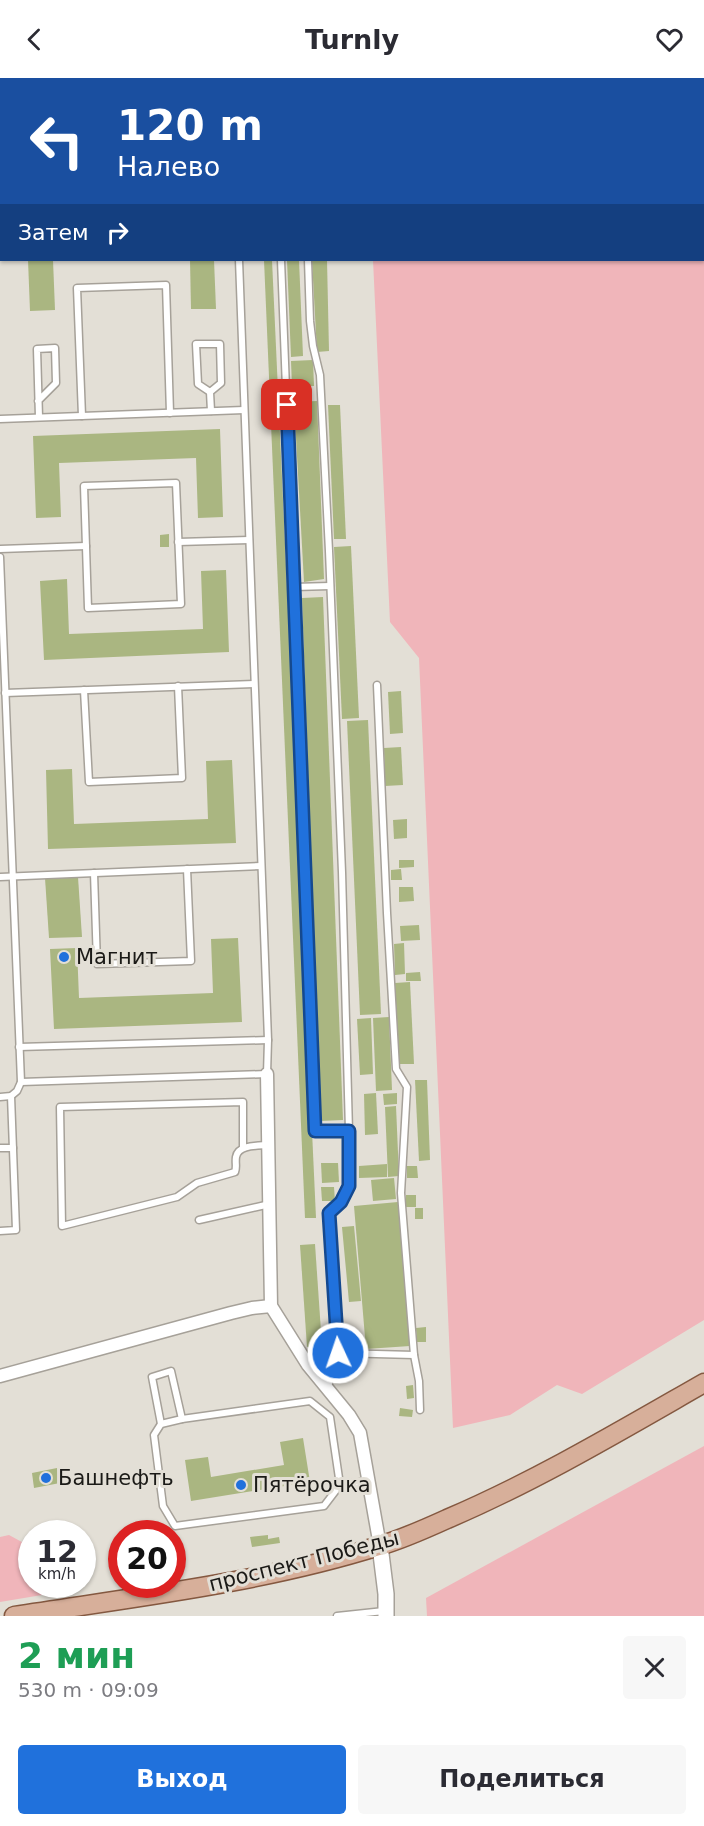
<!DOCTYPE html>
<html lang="ru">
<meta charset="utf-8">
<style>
body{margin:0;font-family:"DejaVu Sans",sans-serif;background:#f7f7f7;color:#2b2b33;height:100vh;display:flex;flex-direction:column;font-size:22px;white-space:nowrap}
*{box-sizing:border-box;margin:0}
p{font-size:20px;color:#7c7c81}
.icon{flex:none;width:33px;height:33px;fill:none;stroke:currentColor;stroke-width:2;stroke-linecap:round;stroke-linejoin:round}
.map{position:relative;height:1538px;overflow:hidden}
.sheet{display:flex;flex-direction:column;background:#fff;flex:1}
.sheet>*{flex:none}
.hud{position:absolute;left:0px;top:0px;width:705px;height:183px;box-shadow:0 2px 4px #0004;background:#1a4fa0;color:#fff;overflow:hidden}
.speed{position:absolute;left:18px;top:1442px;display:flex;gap:12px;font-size:30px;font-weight:700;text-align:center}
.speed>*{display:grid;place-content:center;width:78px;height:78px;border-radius:50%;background:#fff;box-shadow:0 2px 4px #0004;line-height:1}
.speed small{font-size:15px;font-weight:400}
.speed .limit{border:9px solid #d22;background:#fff;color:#111}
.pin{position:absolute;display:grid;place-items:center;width:51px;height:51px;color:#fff;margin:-26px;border-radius:12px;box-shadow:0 3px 9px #0006}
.me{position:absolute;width:66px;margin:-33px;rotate:357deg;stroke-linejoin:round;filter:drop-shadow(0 0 4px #0008)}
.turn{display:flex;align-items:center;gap:21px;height:126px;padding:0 18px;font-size:27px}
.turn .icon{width:78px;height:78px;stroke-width:2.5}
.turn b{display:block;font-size:42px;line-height:51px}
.then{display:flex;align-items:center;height:57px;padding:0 18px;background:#0003;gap:12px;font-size:22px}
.round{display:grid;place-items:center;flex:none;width:63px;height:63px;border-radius:6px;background:#f7f7f7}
.overview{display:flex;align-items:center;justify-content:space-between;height:102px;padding:0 18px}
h1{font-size:36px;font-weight:600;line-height:45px;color:#1e9e55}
.cta{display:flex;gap:12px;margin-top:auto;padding:12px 18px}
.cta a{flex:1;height:69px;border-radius:6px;background:#2071dc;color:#fff;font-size:24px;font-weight:600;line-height:69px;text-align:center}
.cta a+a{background:#f7f7f7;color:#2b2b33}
header{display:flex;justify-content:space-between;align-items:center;height:78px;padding:0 18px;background:#fff;font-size:27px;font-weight:600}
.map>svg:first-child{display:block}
</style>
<header><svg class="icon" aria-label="back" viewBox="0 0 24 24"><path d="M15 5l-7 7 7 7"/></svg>Turnly<svg class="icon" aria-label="heart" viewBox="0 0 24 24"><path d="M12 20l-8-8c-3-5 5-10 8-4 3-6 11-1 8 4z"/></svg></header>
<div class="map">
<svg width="704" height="1538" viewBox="0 0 704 1538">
<rect width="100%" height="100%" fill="#e3dfd6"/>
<g fill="#f0b5ba">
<path d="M364 0H704V1242L582 1316 557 1307 510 1337 453 1350 419 580 390 544 373 182H704V2H364Z"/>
<path d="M704 1368V1538H427L426 1520Z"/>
<path d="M9 1457 31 1469 32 1506H63L60 1514 0 1524V1459Z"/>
</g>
<g fill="#aab681">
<path d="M28 182H53L55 232 30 233Z"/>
<path d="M190 182H214L216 231H191Z"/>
<path d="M264 182H272L316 1140H305Z"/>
<path d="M287 182H299L303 278 291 279Z"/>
<path d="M312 182H327L329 273 317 274Z"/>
<path d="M313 282 314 308 292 309 291 283Z"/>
<path d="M305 312 306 322H293V313Z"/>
<path d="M317 323 324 501 304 504 294 324Z"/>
<path d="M328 327H340L346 461H334Z"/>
<path d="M220 351 223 439 198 440 196 380 59 385 61 439 36 440 33 358Z"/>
<path d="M169 456V469H160V457Z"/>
<path d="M351 468 359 640 342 641 334 469Z"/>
<path d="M226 492 229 574 44 582 40 503 67 501 69 556 203 551 201 493Z"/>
<path d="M323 519 343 1042 320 1043 302 520Z"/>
<path d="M401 613 403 655 390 656 388 614Z"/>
<path d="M368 642 381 936 360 937 347 643Z"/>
<path d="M401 669 403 707 385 708 384 670Z"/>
<path d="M232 682 236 765 48 771 46 692 72 691 74 746 208 741 206 683Z"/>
<path d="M407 741V760L394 761 393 742Z"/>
<path d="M399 782H414V789L399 790Z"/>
<path d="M401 791 402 802H391V792Z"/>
<path d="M78 799 82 859 49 860 45 800Z"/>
<path d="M399 809H413L414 823 399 824Z"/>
<path d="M419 847 420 862 401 863 400 848Z"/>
<path d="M238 860 242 944 54 951 50 871 77 870 79 920 213 915 211 861Z"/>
<path d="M404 865 405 896 395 897 394 866Z"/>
<path d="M420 894 421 903H406V895Z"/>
<path d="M410 904 414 986H399L395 905Z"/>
<path d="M389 939 392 1012 376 1013 373 940Z"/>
<path d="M371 940 373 996 360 997 357 941Z"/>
<path d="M415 1002H427L430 1082 419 1083Z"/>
<path d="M376 1015 378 1056 365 1057 364 1016Z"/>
<path d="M397 1015V1026L384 1027 383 1016Z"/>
<path d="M396 1028 399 1098 388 1099 385 1029Z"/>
<path d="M321 1085H338L339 1104 322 1105Z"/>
<path d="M387 1086V1099L359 1100V1088Z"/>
<path d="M407 1088H417L418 1100H407Z"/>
<path d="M394 1100 396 1121 373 1123 371 1102Z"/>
<path d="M321 1109H334L335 1123H322Z"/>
<rect x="406" y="1117" width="10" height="12"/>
<path d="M398 1124 410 1268 366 1271 354 1128Z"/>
<rect x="415" y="1130" width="8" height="11"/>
<path d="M354 1148 361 1223 349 1224 342 1149Z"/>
<path d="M315 1166 322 1268 307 1269 300 1167Z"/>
<path d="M426 1249V1264H417L416 1250Z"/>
<path d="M413 1307 414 1320 407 1321 406 1308Z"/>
<path d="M400 1330 413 1332 412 1339 399 1338Z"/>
<path d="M303 1360 310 1404 191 1423 185 1382 208 1379 211 1399 284 1387 280 1364Z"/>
<path d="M57 1390 60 1405 34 1410 32 1395Z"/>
<path d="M268 1457V1461L279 1459 280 1465 252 1469 250 1459Z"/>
</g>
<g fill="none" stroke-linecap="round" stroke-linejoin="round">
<defs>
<g id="service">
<path d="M234 0V2"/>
<path d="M274 0V2"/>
<path d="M302 0V2"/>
<path d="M0 17H2"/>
<path d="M0 129H2"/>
<path d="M281 182 315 1054 349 1053"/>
<path d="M308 182 310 243 313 268 320 297 329 473 342 794 349 1053V1108L341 1124 329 1135 338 1275 327 1311"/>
<path d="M210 314 198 306 196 266H220L221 305 210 314 211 333"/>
<path d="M38 323 56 305 55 270 37 271 39 339"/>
<path d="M82 338 77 210 166 207 170 335"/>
<path d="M0 341 244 332"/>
<path d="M176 405 181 526 88 530 84 408Z"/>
<path d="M178 464 249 462"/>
<path d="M0 471 86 468"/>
<path d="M0 479 21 1004 17 1013 11 1018 0 1019"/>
<path d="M294 509 330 508"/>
<path d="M377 607 387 835 396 991 407 1009 401 1115 414 1277 419 1303 420 1332"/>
<path d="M84 612 89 704 182 700 178 608"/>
<path d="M5 615 254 606"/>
<path d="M94 795 97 886 191 883 187 791"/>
<path d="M0 799 261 788"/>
<path d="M19 969 268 962"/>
<path d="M21 1004 267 996 268 962 239 182"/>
<path d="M0 1070H13"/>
<path d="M243 1070V1024L60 1029 62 1148 177 1119 197 1105 235 1094C237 1089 235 1085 236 1079 238 1066 259 1068 269 1067"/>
<path d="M199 1142 270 1126"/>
<path d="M0 1153 16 1152 11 1018"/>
<path d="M338 1275 414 1277"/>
<path d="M310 1323 330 1339 340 1407 324 1428 175 1448 163 1428 154 1357 161 1346 182 1341Z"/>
<path d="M161 1346 152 1299 171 1293 182 1341"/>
<path d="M340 1407 368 1403"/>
<path d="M337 1538 384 1533"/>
</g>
<g id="minor">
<path d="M0 8 2 6"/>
<path d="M267 996 271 1228 308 1287 349 1337 360 1355 380 1468"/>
<path d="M0 1298 231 1235 252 1230 271 1228"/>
</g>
<path id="tertiary" d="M380 1468 386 1516V1538"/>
<path id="primary" d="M14 1538C136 1519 261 1505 379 1468 403 1461 425 1451 447 1441 536 1403 620 1353 704 1305"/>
</defs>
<use href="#service" stroke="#a6a199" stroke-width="9"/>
<use href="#minor" stroke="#a6a199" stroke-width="15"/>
<use href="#tertiary" stroke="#a6a199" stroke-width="18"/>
<use href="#primary" stroke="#845840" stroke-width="21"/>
<use href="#service" stroke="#fff" stroke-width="6"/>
<use href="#minor" stroke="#fff" stroke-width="12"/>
<use href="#tertiary" stroke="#fff" stroke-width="15"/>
<use href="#primary" stroke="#d7af9a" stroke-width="18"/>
</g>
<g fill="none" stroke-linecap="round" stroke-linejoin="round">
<defs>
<path id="route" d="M287 327 315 1053H349V1108L341 1124 329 1135 338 1275"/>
</defs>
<use href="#route" stroke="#15498f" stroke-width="15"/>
<use href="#route" stroke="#2071dc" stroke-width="10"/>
</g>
<g fill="#2071dc" stroke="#e3dfd6" stroke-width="2">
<circle cx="64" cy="879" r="6"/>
<circle cx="46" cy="1400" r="6"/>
<circle cx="241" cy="1407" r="6"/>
</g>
<g text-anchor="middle" stroke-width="6" stroke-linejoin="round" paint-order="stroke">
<g font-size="21" fill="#1b1a17" stroke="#e3dfd6" text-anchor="start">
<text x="76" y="886">Магнит</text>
<text x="58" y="1407">Башнефть</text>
<text x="253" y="1414">Пятёрочка</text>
</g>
<g font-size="21" fill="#1b1a17" stroke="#e3dfd6">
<text transform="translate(304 1483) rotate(-14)" y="7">проспект Победы</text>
</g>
</g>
</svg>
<div class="speed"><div>12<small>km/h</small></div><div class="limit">20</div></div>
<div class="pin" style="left:287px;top:327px;background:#d93025"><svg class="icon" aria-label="arrive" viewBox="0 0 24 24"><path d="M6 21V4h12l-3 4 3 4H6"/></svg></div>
<svg class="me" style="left:338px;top:1275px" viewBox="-20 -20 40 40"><circle r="17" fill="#2071dc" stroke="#fff" stroke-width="3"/><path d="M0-11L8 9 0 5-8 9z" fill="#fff"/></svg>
<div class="hud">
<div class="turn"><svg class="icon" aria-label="left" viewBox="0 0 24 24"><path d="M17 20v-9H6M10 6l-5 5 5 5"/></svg><div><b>120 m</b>Налево</div></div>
<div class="then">Затем<svg class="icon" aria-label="right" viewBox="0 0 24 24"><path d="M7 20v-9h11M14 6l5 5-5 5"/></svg></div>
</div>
</div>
<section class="sheet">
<div class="overview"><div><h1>2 мин</h1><p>530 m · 09:09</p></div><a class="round"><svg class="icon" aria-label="close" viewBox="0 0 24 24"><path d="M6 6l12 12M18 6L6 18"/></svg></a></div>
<div class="cta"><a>Выход</a><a>Поделиться</a></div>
</section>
